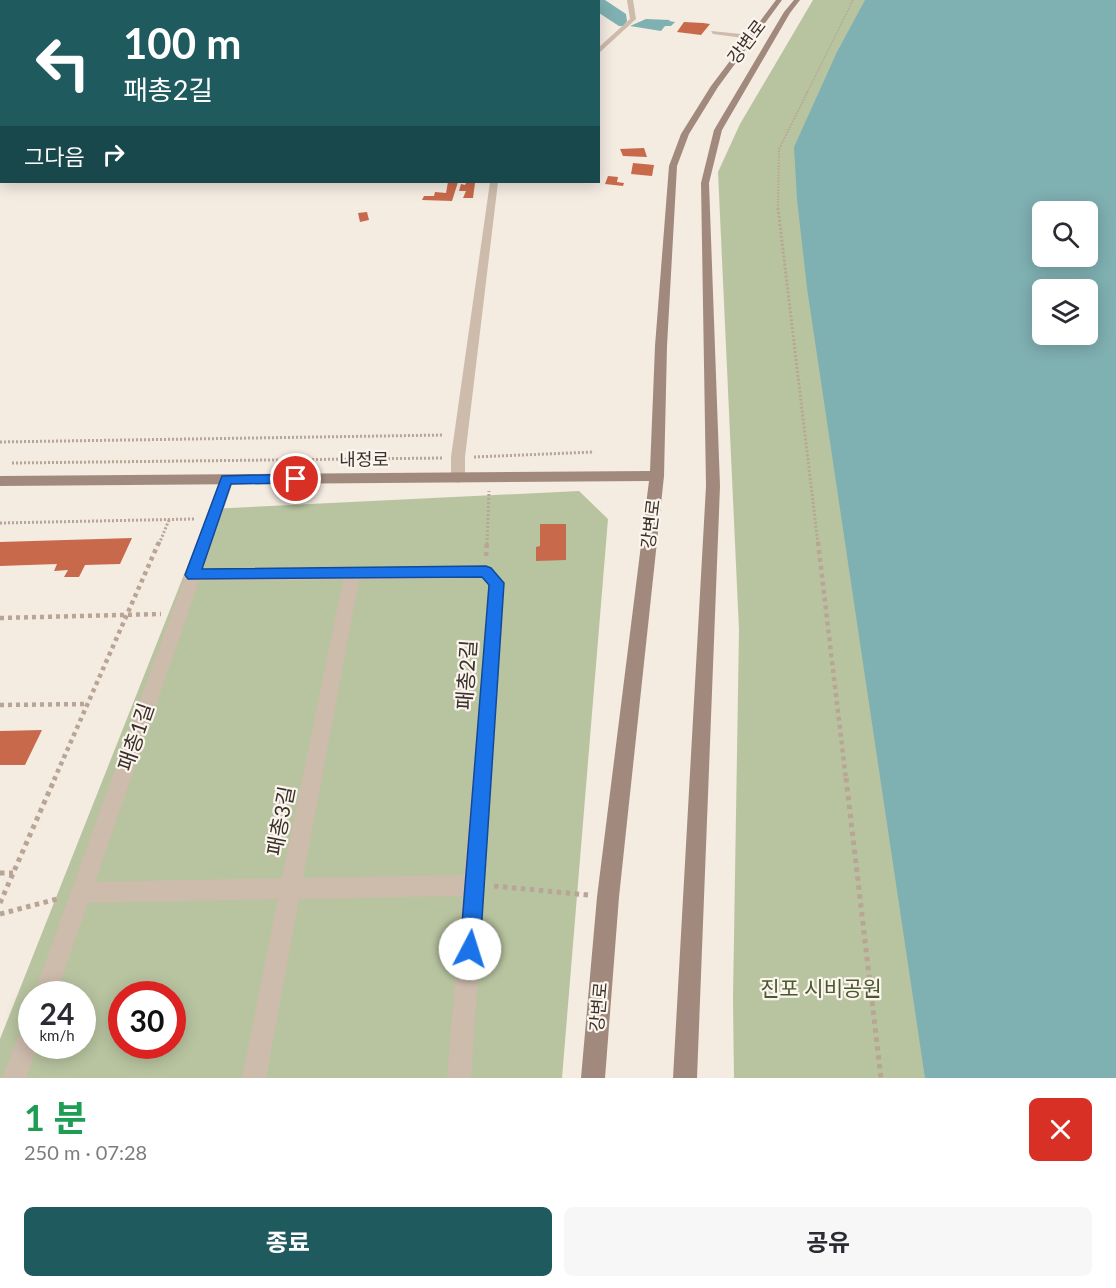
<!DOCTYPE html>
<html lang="ko">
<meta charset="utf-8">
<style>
body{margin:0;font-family:Lato,"Noto Sans KR",sans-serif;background:#f7f7f7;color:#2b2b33;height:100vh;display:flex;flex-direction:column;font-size:22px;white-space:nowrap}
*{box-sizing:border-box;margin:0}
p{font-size:20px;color:#7c7c81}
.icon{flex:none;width:33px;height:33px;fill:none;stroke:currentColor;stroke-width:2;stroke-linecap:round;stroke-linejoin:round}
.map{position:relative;height:1078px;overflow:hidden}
.details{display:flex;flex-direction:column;background:#fff;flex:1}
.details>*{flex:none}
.top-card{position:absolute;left:0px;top:0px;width:600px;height:183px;box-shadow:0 3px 15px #0003;background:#1f5a5e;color:#fff;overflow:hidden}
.buttons{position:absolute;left:1032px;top:201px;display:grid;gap:12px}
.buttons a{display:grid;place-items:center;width:66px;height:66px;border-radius:9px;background:#fff;box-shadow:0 3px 15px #0003;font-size:30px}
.speed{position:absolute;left:18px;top:981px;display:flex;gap:12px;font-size:30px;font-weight:700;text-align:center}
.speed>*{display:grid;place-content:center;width:78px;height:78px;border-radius:50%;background:#fff;box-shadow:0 3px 15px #0003;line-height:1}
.speed small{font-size:15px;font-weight:400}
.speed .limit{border:9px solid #d22;background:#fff;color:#111}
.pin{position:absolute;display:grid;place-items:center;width:51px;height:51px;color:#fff;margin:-26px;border:3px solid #fff;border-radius:50%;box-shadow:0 2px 6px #0007}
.me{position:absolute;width:66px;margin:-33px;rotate:5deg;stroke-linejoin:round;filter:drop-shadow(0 0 4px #0008)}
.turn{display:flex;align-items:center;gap:21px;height:126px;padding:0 24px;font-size:27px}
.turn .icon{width:78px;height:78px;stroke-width:2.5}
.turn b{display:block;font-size:42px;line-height:51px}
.then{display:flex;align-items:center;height:57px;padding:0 24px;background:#0003;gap:12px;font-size:22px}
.round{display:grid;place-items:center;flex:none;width:63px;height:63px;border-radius:9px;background:#f7f7f7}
.headline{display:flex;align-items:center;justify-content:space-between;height:102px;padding:0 24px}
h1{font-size:36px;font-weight:700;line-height:45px;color:#1e9e55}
.primary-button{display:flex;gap:12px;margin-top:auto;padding:12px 24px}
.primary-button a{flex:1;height:69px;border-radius:9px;background:#1f5a5e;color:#fff;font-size:24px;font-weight:700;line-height:69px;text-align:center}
.primary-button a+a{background:#f7f7f7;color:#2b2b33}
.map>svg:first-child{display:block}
</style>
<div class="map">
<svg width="1116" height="1078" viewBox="0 0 1116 1078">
<rect width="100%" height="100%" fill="#f4ebe1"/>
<g fill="#b8c4a0" fill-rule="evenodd">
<path d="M813 0H1116V1078H734L733 999 739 630 718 172 740 124ZM1042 212H1088V256H1042ZM1042 290H1088V334H1042Z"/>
<path d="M579 491 608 519 562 1078H0V1039L210 509ZM32 994H82V1046H32ZM122 994H172V1046H122Z"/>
</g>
<g fill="#7fb0b2" fill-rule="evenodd">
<path d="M570 0H605L626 14 627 21 623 26H619L599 13 598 2Z"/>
<path d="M865 0H1116V1078H925L807 288 797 199 794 147 837 52ZM1042 212H1088V256H1042ZM1042 290H1088V334H1042Z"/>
<path d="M646 19 670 20 669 21 675 22 671 26H665L661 31 630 26Z"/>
</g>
<g fill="#c8694b">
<path d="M684 22 703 23 710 24 701 35 677 32Z"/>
<path d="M644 148 647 157 623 156 620 149Z"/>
<path d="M633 163 654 165 652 176 631 174Z"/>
<path d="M608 176 618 177 617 182 624 183 623 186 605 184Z"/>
<path d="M448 182H458L452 201 422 200 424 196H434L435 192 446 193Z"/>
<path d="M466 183H475L473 198H463L466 191H459L461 184 465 185Z"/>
<path d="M367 212 369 220 360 222 358 213Z"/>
<path d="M540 524H566V560L536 561V547L540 546Z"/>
<path d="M132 538 120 564 85 565 79 577H64L68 570 54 571 57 564 0 566V542Z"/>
<path d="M42 730 25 765H0V731Z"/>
</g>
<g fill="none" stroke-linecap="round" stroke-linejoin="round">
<path stroke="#b9a596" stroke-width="1.5" stroke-dasharray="1.5 1.5" stroke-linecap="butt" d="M807 93 853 0"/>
<path stroke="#b9a596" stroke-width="2" stroke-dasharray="1.5 1.5" stroke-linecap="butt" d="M778 209 779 149 808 91"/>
<g stroke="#b9a596" stroke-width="3" stroke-dasharray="2 2" stroke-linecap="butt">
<path d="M778 208 818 544"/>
<path d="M0 442 444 435"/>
<path d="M474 457 594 452"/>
<path d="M12 463 443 458"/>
<path d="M0 523 194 519"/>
<path d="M159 544 169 520"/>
<path d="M487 544 489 491"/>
</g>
<g stroke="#b9a596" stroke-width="4.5" stroke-dasharray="4 4" stroke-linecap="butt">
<path d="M818 542 846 780"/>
<path d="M486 556 487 542"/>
<path d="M0 618 161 614"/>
<path d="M0 705 88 704"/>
<path d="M54 780 159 542"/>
</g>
<g stroke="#b9a596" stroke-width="5" stroke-dasharray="4.5 4.5" stroke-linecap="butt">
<path d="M846 778 881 1078"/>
<path d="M0 873H13"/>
<path d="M494 886 588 895"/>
<path d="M0 903 55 778"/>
<path d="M0 914 57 899"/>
</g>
<path fill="#cdbbac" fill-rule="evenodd" d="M711 31 751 35 754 37 751 39 713 34Z"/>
<g fill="#cdbbac" fill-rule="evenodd">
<path d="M81 0H89L78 2Z"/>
<path d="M627 0H633L636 19 598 54V48L630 19Z"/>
<path d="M2 39V44H0V40Z"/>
<path d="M490 182H498L465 457V478L458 483 451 478V457Z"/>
<path d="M227 474 234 479 203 569 486 566 492 568 505 583 471 1078H447L462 896 299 899 266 1078H242L278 899 88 903 56 994H34L220 479ZM482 578 489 585 464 875 303 878 359 580ZM343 580 282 878 95 882 199 581Z"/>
<path d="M32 1019V1046H38L26 1078H2L24 1022Z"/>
</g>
<g fill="#a18a7d" fill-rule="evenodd">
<path d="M776 0H782L718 87 689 134 677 166 667 346 664 476 619 897 605 1078H581L597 897 649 481 0 486V476L650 471 655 346 669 166 681 134 711 86Z"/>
<path d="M794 0H800L790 13 722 130 709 183 720 486 697 1078H673L706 486 701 183 714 130 784 12Z"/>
</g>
</g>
<path fill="#1a73e8" stroke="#114b97" stroke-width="1.5" d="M296 474 302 479 296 483 231 484 202 569 486 566 491 568 504 583 480 949 477 956 470 959 463 956 460 949 489 585 482 577 188 579 185 575 222 476Z"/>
<g text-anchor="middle" stroke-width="4.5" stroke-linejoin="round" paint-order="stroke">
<g font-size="18" fill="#3b302b" stroke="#fbf5ee">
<text transform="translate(747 42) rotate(-53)" y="6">강변로</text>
<text x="364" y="466">내정로</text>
<text transform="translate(651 524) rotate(-83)" y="6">강변로</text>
<text transform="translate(599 1007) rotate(-85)" y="6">강변로</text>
</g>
<g font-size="21" fill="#3b302b" stroke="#fbf5ee">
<text transform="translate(467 675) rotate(-86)" y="7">패총2길</text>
<text transform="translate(136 737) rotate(-71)" y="7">패총1길</text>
<text transform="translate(281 821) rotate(-79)" y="7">패총3길</text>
</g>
<g font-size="21" fill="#4a5a2e" stroke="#fbf5ee">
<text x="821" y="996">진포 시비공원</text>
</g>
</g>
</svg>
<div class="buttons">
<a><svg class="icon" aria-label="search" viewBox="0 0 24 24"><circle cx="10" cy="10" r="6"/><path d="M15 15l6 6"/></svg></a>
<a><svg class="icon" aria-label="layers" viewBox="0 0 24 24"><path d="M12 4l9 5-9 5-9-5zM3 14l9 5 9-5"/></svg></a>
</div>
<div class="speed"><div>24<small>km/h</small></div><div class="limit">30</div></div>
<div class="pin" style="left:296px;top:479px;background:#d93025"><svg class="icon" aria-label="arrive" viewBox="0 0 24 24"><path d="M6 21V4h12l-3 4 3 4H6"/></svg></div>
<svg class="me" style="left:470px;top:949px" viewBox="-20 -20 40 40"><circle r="19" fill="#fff"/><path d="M0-13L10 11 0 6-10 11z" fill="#1a73e8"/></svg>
<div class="top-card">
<div class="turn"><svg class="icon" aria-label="left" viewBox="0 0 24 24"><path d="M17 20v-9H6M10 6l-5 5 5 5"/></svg><div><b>100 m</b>패총2길</div></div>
<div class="then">그다음<svg class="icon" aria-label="right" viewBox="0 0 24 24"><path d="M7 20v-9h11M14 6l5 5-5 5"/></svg></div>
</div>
</div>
<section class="details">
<div class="headline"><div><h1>1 분</h1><p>250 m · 07:28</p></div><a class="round" style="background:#d93025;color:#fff"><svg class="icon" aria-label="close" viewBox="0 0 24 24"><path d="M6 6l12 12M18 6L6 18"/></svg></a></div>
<div class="primary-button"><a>종료</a><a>공유</a></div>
</section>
